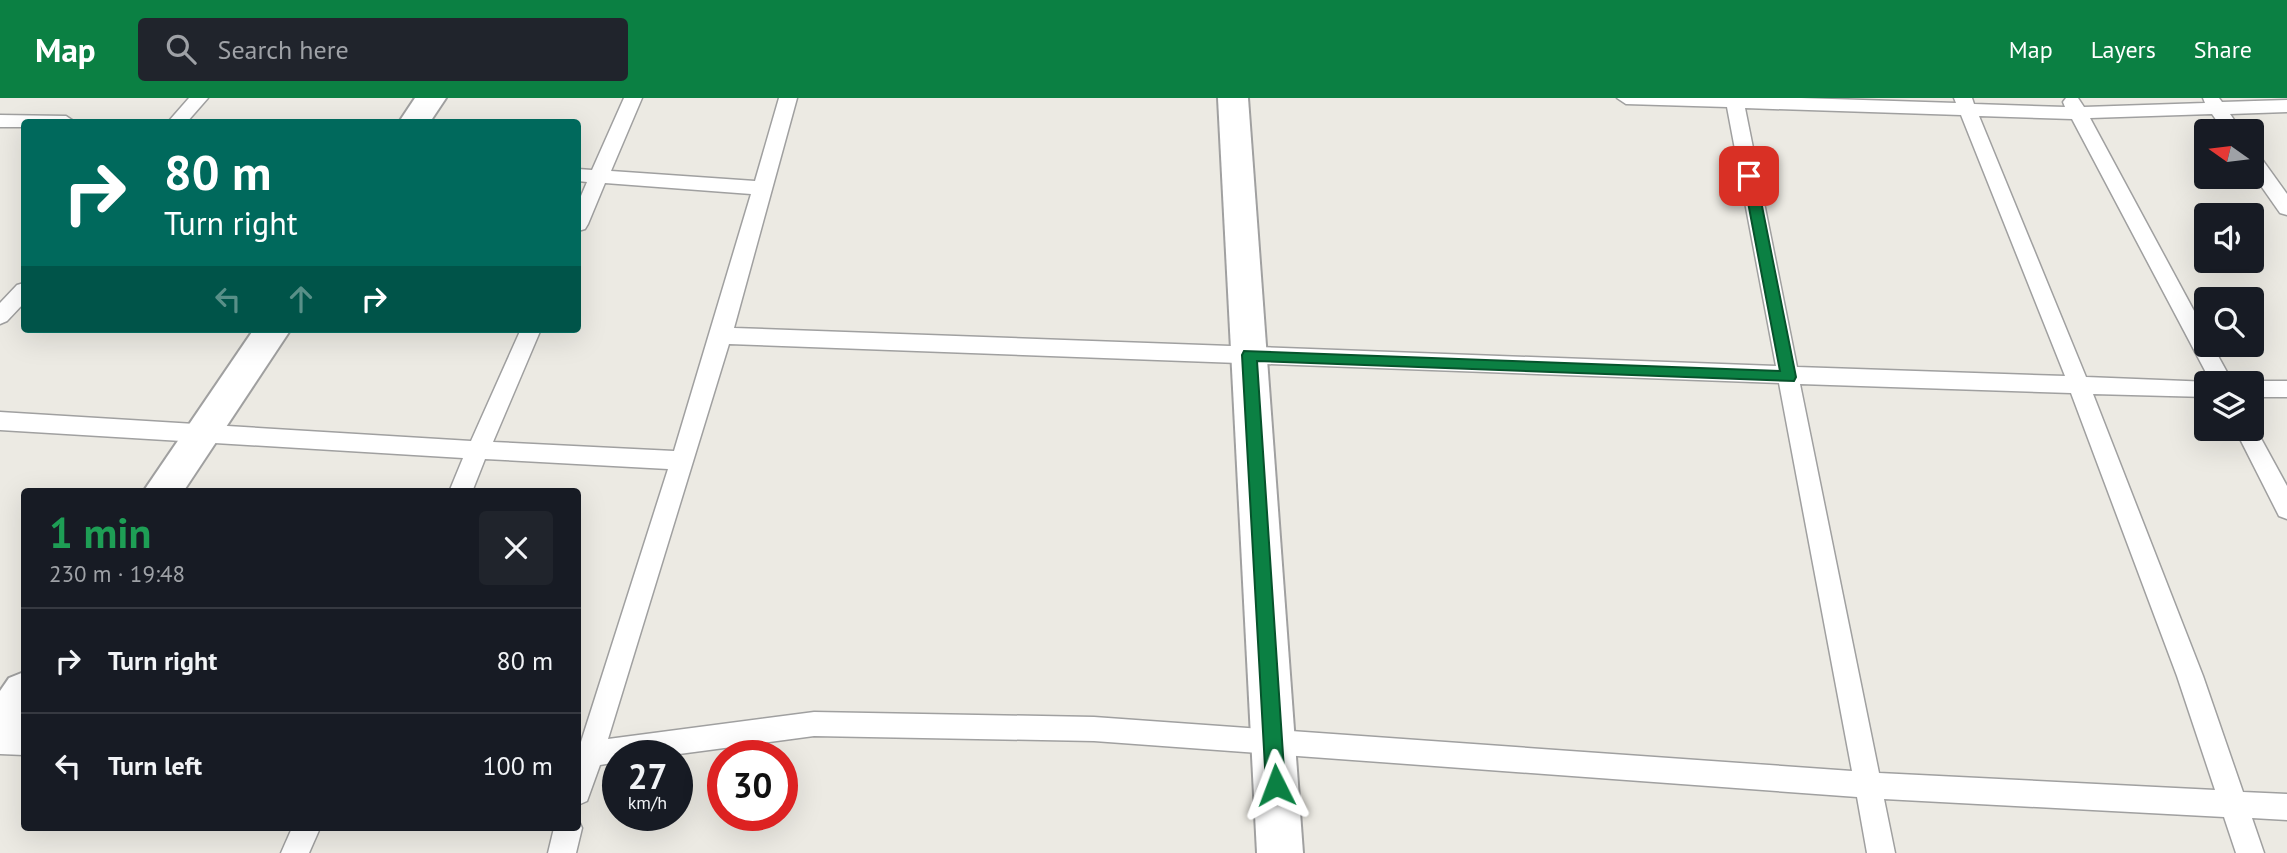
<!DOCTYPE html>
<meta charset="utf-8">
<style>
body{margin:0;font-family:"PT Sans",sans-serif;background:#20242c;color:#f1f3f6;height:100vh;display:flex;flex-direction:column;font-size:26px;white-space:nowrap}
*{box-sizing:border-box;margin:0}
p{font-size:23px;color:#9ea1a6}
.icon{flex:none;width:38px;height:38px;fill:none;stroke:currentColor;stroke-width:2;stroke-linecap:round;stroke-linejoin:round}
.map{position:relative;flex:1;overflow:hidden}
.details{position:absolute;left:21px;top:390px;width:560px;height:343px;display:flex;flex-direction:column;background:#171b24;border-radius:7px;box-shadow:0 7px 28px #0002}
.details>*{flex:none}
.banner{position:absolute;left:21px;top:21px;width:560px;height:214px;border-radius:7px;box-shadow:0 7px 28px #0002;background:#00695c;color:#fff;overflow:hidden}
.needle{width:46px;rotate:284deg}
.fabs{position:absolute;left:2194px;top:21px;display:grid;gap:14px}
.fabs a{display:grid;place-items:center;width:70px;height:70px;border-radius:7px;background:#171b24;box-shadow:0 7px 28px #0002;font-size:35px}
.speed{position:absolute;left:602px;top:642px;display:flex;gap:14px;font-size:35px;font-weight:700;text-align:center}
.speed>*{display:grid;place-content:center;width:91px;height:91px;border-radius:50%;background:#171b24;box-shadow:0 7px 28px #0002;line-height:1}
.speed small{font-size:18px;font-weight:400}
.speed .limit{border:10px solid #d22;background:#fff;color:#111}
.pin{position:absolute;display:grid;place-items:center;width:60px;height:60px;color:#fff;margin:-30px;border-radius:14px;box-shadow:0 4px 10px #0006}
.me{position:absolute;width:77px;margin:-38px;rotate:357deg;stroke-linejoin:round;filter:drop-shadow(0 0 5px #0008)}
.turn{display:flex;align-items:center;gap:24px;height:147px;padding:0 28px;font-size:32px}
.turn .icon{width:91px;height:91px;stroke-width:2.5}
.turn b{display:block;font-size:49px;line-height:60px}
.lanes{display:flex;align-items:center;height:66px;padding:0 28px;background:#0003;justify-content:center;gap:35px;direction:ltr}
.lanes .off{opacity:.35}
.round{display:grid;place-items:center;flex:none;width:74px;height:74px;border-radius:7px;background:#20242c}
.headline{display:flex;align-items:center;justify-content:space-between;height:119px;padding:0 28px}
h1{font-size:42px;font-weight:700;line-height:52px;color:#1e9e55}
ul{padding:0;list-style:none}
li{display:flex;align-items:center;gap:21px;height:105px;padding:0 28px;border-top:2px solid #363941}
li div{flex:1}
li b{display:block;font-size:26px}
li em{font-style:normal}
header{display:flex;align-items:center;gap:42px;box-sizing:border-box;height:98px;padding:0 35px;background:#0b8043;color:#fff}
header strong{font-size:33px}
nav{display:flex;gap:38px;margin-inline-start:auto;font-size:24px}
.search{width:490px;height:63px;background:#20242c;display:flex;align-items:center;gap:18px;box-sizing:border-box;padding:0 24px;border-radius:7px;color:#9ea1a6;font-size:26px}
.map>svg:first-child{display:block}
</style>
<header>
<strong>Map</strong>
<div class="search"><svg class="icon" aria-label="search" viewBox="0 0 24 24"><circle cx="10" cy="10" r="6"/><path d="M15 15l6 6"/></svg>Search here</div>
<nav><a>Map</a><a>Layers</a><a>Share</a></nav>
</header>
<div class="map">
<svg width="2287" height="755" viewBox="0 0 2287 755">
<rect width="100%" height="100%" fill="#eceae3"/>
<g fill="none" stroke-linecap="round" stroke-linejoin="round">
<defs>
<g id="lane">
<path d="M189 0H208L187 24H168Z"/>
<path d="M624 0H642L611 73 755 83 779 0H797L734 230 1776 268 1727 9 1626 6 1617 0H1801L1956 5 1954 0H1972L1974 6 2065 9 2063 4 2066 0H2078L2084 9 2205 5 2203 0H2219L2222 4 2287 2V14L2230 16 2242 33H2224L2212 16 2090 20 2207 237V247H2212L2233 285H2207V299L2093 296 2203 578 2243 694 2287 696V722L2252 720 2264 755H2236L2224 719 1884 701 1895 755H1867L1857 699 1094 643 814 638 664 658H618V664L600 667 587 703 578 707V645L581 644 668 371 485 361 472 394H449L463 360 0 332V314L471 343 521 231H541L493 344 674 353 751 96 605 85 588 126 585 131 578 133V105L587 84 578 83V71L592 72ZM1745 10 1961 17 2065 278 1797 269ZM1979 18 2072 21 2211 284 2086 279ZM729 246 1779 285 1852 673 1094 619 814 614 608 641ZM1800 286 2071 295 2177 578 2215 692 1879 675Z"/>
<path d="M0 17 66 18 75 24H24V29H0Z"/>
<path d="M2252 55 2259 57 2287 96V117L2280 115 2252 75Z"/>
<path d="M24 185V205L7 223 0 226V205L17 187Z"/>
<path d="M2252 283H2287V299H2252V285H2244Z"/>
<path d="M2252 324 2287 388V421L2279 418 2235 331H2252Z"/>
<path d="M0 632 24 633V657L0 656Z"/>
<path d="M578 721 582 730 576 755H548L554 730H578Z"/>
<path d="M292 730H320L309 755H281Z"/>
</g>
<g id="street">
<path d="M415 0H446L430 24H399Z"/>
<path d="M1218 0H1248L1303 755H1257Z"/>
<path d="M254 231H291L183 394H143Z"/>
<path d="M24 574V631L16 645 0 651V593L9 580Z"/>
</g>
</defs>
<use href="#lane" stroke="#a0a0a0" stroke-width="3"/>
<use href="#street" stroke="#a0a0a0" stroke-width="4"/>
<use href="#lane" fill="#fff" fill-rule="evenodd"/>
<use href="#street" fill="#fff" fill-rule="evenodd"/>
</g>
<path fill="#0b8043" stroke="#07532c" stroke-width="2" d="M1749 74 1756 78 1796 279 1794 283 1257 263 1285 687 1282 694 1276 696 1269 694 1266 687 1242 257 1244 253 1780 273 1743 78Z"/>
</svg>
<div class="fabs">
<a><svg class="needle" viewBox="-14 -14 28 28"><path d="M0-13l5 13h-10z" fill="#e53935"/><path d="M0 13l5-13h-10z" fill="#9ea1a6"/></svg></a>
<a><svg class="icon" aria-label="sound" viewBox="0 0 24 24"><path d="M4 9h4l5-4v14l-5-4H4zM17 9q2 3 0 6"/></svg></a>
<a><svg class="icon" aria-label="search" viewBox="0 0 24 24"><circle cx="10" cy="10" r="6"/><path d="M15 15l6 6"/></svg></a>
<a><svg class="icon" aria-label="layers" viewBox="0 0 24 24"><path d="M12 4l9 5-9 5-9-5zM3 14l9 5 9-5"/></svg></a>
</div>
<div class="speed"><div>27<small>km/h</small></div><div class="limit">30</div></div>
<div class="pin" style="left:1749px;top:78px;background:#d93025"><svg class="icon" aria-label="arrive" viewBox="0 0 24 24"><path d="M6 21V4h12l-3 4 3 4H6"/></svg></div>
<svg class="me" style="left:1276px;top:687px" viewBox="-20 -20 40 40"><path d="M0-17L14 15 0 8-14 15z" fill="#0b8043" stroke="#fff" stroke-width="4"/></svg>
<div class="banner">
<div class="turn"><svg class="icon" aria-label="right" viewBox="0 0 24 24"><path d="M7 20v-9h11M14 6l5 5-5 5"/></svg><div><b>80 m</b>Turn right</div></div>
<div class="lanes"><svg class="icon off" aria-label="left" viewBox="0 0 24 24"><path d="M17 20v-9H6M10 6l-5 5 5 5"/></svg><svg class="icon off" aria-label="ahead" viewBox="0 0 24 24"><path d="M12 20V5M6 11l6-6 6 6"/></svg><svg class="icon" aria-label="right" viewBox="0 0 24 24"><path d="M7 20v-9h11M14 6l5 5-5 5"/></svg></div>
</div>
<section class="details">
<div class="headline"><div><h1>1 min</h1><p>230 m · 19:48</p></div><a class="round"><svg class="icon" aria-label="close" viewBox="0 0 24 24"><path d="M6 6l12 12M18 6L6 18"/></svg></a></div>
<ul>
<li><svg class="icon" aria-label="right" viewBox="0 0 24 24"><path d="M7 20v-9h11M14 6l5 5-5 5"/></svg><div><b>Turn right</b></div><em>80 m</em></li>
<li><svg class="icon" aria-label="left" viewBox="0 0 24 24"><path d="M17 20v-9H6M10 6l-5 5 5 5"/></svg><div><b>Turn left</b></div><em>100 m</em></li>
</ul>
</section>
</div>
